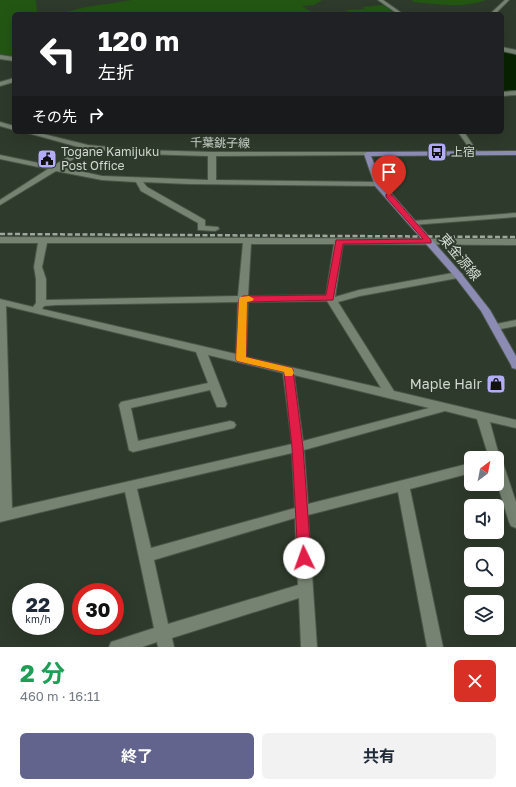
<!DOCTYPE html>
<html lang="ja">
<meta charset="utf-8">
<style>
body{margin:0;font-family:"Golos Text","Noto Sans JP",sans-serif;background:#f2f2f3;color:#1f2937;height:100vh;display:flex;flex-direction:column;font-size:15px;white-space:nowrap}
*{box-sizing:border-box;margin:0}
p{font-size:13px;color:#747a83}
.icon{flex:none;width:22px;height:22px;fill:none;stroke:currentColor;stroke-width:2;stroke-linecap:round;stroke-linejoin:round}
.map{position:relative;height:647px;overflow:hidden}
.details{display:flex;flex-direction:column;background:#fff;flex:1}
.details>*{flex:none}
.banner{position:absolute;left:12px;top:12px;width:492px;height:122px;border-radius:6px;box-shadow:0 4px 16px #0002;background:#202124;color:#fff;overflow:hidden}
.needle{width:26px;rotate:32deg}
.fabs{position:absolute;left:464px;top:451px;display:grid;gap:8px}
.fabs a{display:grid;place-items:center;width:40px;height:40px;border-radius:6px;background:#fff;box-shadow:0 4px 16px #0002;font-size:20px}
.speed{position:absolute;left:12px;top:583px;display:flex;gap:8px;font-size:20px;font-weight:700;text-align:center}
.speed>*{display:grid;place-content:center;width:52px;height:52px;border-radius:50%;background:#fff;box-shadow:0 4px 16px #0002;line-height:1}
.speed small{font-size:10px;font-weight:400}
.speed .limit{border:6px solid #d22;background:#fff;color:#111}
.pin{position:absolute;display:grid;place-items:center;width:34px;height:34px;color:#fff;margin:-41px -17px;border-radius:50% 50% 50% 0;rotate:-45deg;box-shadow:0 0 4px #0007}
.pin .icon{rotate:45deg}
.me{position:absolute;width:44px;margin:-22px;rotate:357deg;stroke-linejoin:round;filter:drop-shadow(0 0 3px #0008)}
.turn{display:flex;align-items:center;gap:14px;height:84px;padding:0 20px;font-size:18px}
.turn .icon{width:52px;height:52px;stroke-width:2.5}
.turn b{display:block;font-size:28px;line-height:34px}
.then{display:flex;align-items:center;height:38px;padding:0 20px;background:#0003;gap:8px;font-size:15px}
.round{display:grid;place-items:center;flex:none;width:42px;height:42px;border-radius:6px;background:#f2f2f3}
.overview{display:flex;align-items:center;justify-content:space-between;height:68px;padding:0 20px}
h1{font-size:24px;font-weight:700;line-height:30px;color:#1e9e55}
.action{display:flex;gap:8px;margin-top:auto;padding:8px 20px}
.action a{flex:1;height:46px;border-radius:6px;background:#62648e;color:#fff;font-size:16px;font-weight:700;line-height:46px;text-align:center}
.action a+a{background:#f2f2f3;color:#1f2937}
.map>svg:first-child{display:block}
</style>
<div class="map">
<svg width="516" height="647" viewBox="0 0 516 647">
<rect width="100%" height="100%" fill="#2e3a2b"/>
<g fill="#235613">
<path d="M0 0H36L37 13H62L86 7 132 0H322L314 5 302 6 313 13 325 14H14V56L0 54Z"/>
<path d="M412 0H486C463 9 436 4 413 2Z"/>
<path d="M383 5 397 14H352L346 10 365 9 362 7Z"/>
</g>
<path fill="#072201" d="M502 51 516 55V90L502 91Z"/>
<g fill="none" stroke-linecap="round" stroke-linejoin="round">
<defs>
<g id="minor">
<path d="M378 0H383L403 14H398Z"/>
<path d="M505 0H509L495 14H490Z"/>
<path d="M502 47 516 50V54L502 51Z"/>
<path d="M0 55 14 57V61L0 59Z"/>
<path d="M14 78V82L0 86V82Z"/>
<path d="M516 91V95L502 96V92Z"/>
<path d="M0 122 14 126V130L0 126Z"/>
<path d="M24 132H35L88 145 140 150 212 152H367L369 153V155L216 156V180L378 182 382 184 378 186 189 184 143 182 147 187 205 220V226L218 227 219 229 215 231 198 230V223L141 191 136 182 102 180 56 171 0 205V200L48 169 0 159V155L53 166 82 148ZM89 149 140 154 208 156V180L102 176 61 167Z"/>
<path d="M458 132H464L479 154 478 155H474Z"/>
<path d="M516 213V217L412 225 408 223 412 221Z"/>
<path d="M0 237 516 239V245L343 244 335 297 359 290 458 272 461 273 463 275 458 278 360 296 338 302 394 391 516 420V428L490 422 500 459 503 463 516 502V528L511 526 509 522 497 483V458H489L477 419 445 411 304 450 308 504 471 463V473L410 489 443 647H427L398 492 308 515 317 647H301L299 598 172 638 174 647H158L157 642 142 647H109L111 642 154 628 125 492 0 522V299L33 307 36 303V279L34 267 38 243H0ZM47 243H243L238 296 46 300V279L42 267ZM251 244H334L326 295 248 296ZM327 301 381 388 246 357 248 302ZM238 302 236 354 42 309 44 306 56 305ZM6 306 196 352 208 383 121 402 119 405 129 450 133 452 234 428 236 425 234 422 230 421 138 441 131 408 210 390 217 407H225L227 404 208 355 283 373 292 444 12 508ZM294 375 429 408 303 441ZM292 453 295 508 151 548 137 489ZM295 518 298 585 168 624 154 560Z"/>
<path d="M516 320V326L495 330 490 327 491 325Z"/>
</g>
<path id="major" d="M516 151V155L371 156 382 183 461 273 490 310 516 356V369L512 368 511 365 481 311 455 277 375 186 364 154 367 152Z"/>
</defs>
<use href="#minor" stroke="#4a5548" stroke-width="2"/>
<use href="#major" stroke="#4a5548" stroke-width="2"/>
<use href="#minor" fill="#768372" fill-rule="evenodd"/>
<use href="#major" fill="#8b8bb3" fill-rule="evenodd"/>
<path stroke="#9ea79c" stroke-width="2.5" stroke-dasharray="5 2.5" stroke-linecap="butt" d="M0 234 516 237"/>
</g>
<path fill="#e11d48" stroke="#92132f" d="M386 194H391L431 240V243L343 244 333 300 247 302 246 357 292 368 293 370 303 447 311 558 309 562 304 564 300 562 298 558 292 447 284 372 237 361 236 359 239 299 243 296 326 295 336 240 423 239 386 197Z"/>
<path fill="#f59e0b" d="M249 296 254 299 252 301 247 302 246 357 292 368 294 373 292 376H285L284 372 237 361 236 359 239 299 240 297Z"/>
<defs>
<symbol id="bus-square" viewBox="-11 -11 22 22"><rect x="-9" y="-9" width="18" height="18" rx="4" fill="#b3adf9" stroke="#2e3a2b"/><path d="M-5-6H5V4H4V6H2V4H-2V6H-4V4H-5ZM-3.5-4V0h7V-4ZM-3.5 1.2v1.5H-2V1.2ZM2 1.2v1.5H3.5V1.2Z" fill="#111"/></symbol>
<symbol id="civic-square" viewBox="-11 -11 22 22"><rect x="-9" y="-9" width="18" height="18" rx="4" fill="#b3adf9" stroke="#2e3a2b"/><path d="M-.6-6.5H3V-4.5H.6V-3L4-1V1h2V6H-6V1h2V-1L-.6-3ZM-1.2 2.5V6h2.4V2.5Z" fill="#111"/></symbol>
<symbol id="shop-square" viewBox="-11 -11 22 22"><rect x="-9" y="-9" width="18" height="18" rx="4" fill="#b3adf9" stroke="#2e3a2b"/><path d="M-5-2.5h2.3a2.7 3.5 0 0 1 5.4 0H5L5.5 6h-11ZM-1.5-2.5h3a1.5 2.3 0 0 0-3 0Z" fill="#111"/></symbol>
</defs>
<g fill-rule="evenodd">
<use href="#bus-square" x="426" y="141" width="22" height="22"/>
<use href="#civic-square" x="36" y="148" width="22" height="22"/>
<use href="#shop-square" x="485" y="373" width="22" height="22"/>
</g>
<g text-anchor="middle" stroke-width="4" stroke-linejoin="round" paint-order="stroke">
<g font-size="12" fill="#d1d9d0" stroke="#2e3a2b">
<text transform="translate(220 143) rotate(1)" y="4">千葉銚子線</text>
</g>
<g font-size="12" fill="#d1d9d0" stroke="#2e3a2b" text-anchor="start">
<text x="61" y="156">Togane Kamijuku<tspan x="61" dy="14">Post Office</tspan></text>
<text x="451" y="156">上宿</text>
</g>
<g font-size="14" fill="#d1d9d0" stroke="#2e3a2b">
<text transform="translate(460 257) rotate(50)" y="5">東金源線</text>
</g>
<g font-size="14" fill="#d1d9d0" stroke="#2e3a2b" text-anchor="end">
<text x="482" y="389">Maple Hair</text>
</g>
</g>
</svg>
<div class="fabs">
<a><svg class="needle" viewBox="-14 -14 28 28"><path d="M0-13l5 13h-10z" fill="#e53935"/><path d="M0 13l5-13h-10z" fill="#747a83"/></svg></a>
<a><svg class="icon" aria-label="sound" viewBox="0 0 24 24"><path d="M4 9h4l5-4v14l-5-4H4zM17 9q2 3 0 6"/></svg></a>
<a><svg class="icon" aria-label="search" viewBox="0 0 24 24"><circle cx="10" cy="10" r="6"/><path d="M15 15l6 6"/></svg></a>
<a><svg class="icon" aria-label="layers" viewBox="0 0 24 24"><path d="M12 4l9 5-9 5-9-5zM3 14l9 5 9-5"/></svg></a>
</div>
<div class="speed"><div>22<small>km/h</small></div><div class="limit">30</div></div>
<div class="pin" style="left:389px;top:196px;background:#d93025"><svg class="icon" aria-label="arrive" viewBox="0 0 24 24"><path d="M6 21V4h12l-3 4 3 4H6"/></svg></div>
<svg class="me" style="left:304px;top:558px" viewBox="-20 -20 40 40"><circle r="19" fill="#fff"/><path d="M0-13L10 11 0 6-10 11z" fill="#e11d48"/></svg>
<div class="banner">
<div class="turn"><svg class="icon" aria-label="left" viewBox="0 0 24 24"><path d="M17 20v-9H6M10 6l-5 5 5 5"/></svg><div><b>120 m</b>左折</div></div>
<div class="then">その先<svg class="icon" aria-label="right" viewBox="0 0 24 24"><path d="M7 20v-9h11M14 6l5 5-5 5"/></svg></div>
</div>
</div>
<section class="details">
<div class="overview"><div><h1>2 分</h1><p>460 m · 16:11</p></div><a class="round" style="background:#d93025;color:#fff"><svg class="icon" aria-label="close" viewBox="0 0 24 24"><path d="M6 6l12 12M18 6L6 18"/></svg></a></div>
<div class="action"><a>終了</a><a>共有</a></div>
</section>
